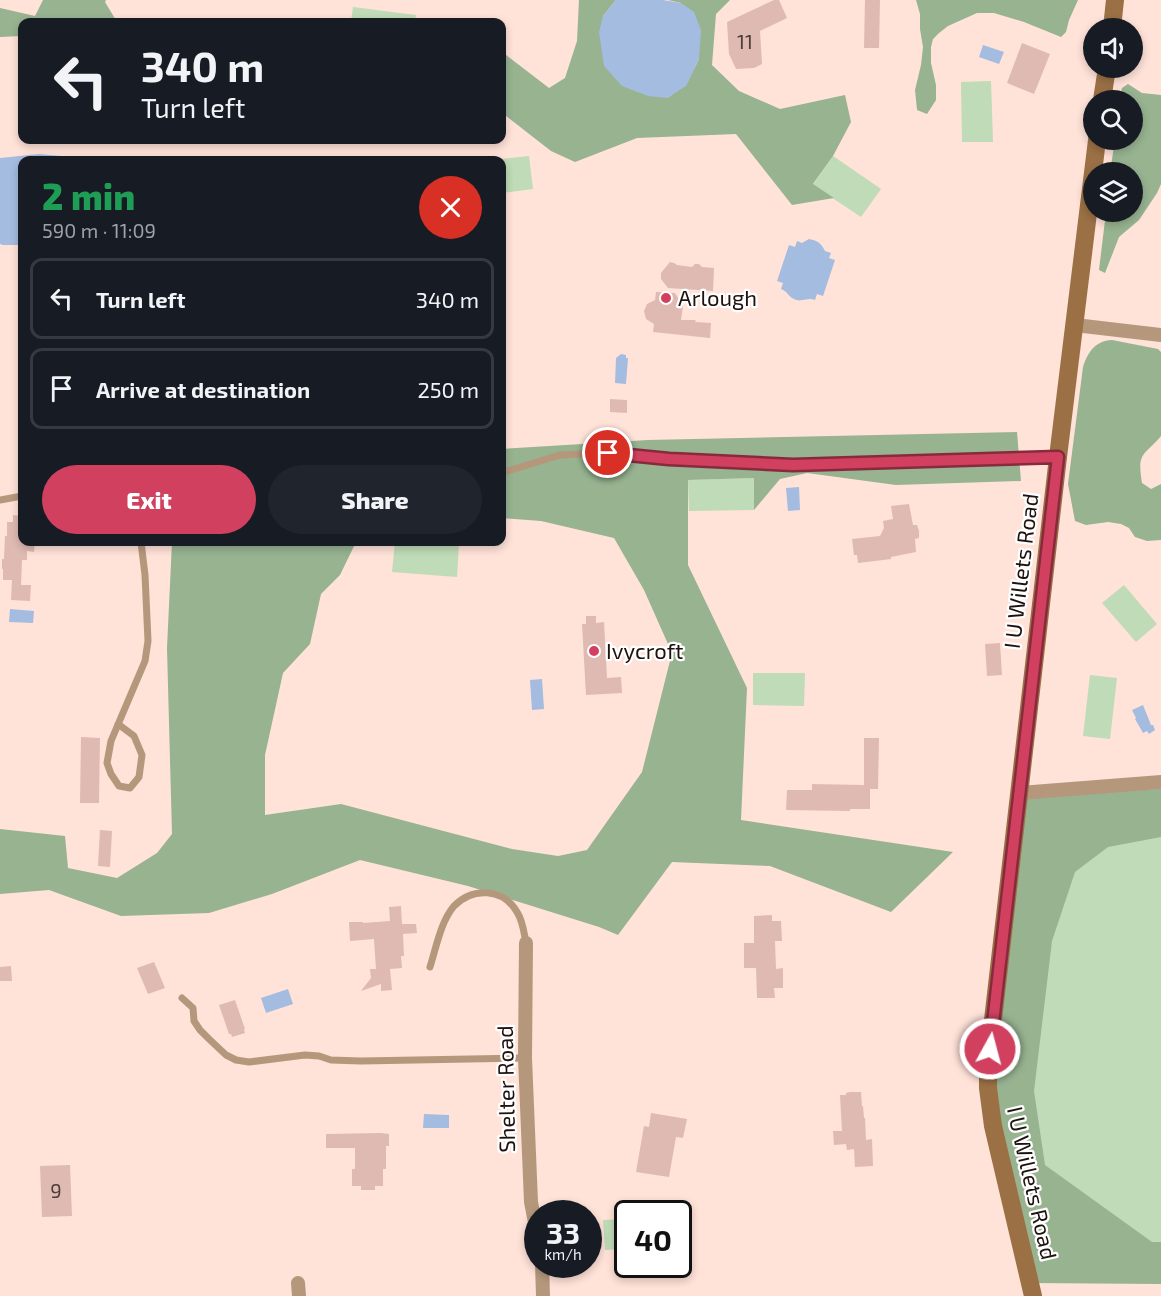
<!DOCTYPE html>
<meta charset="utf-8">
<style>
body{margin:0;font-family:"Exo 2",sans-serif;background:#20242c;color:#f1f3f6;height:100vh;display:flex;flex-direction:column;font-size:22px;white-space:nowrap}
*{box-sizing:border-box;margin:0}
p{font-size:20px;color:#9ea1a6}
.icon{flex:none;width:33px;height:33px;fill:none;stroke:currentColor;stroke-width:2;stroke-linecap:round;stroke-linejoin:round}
.map{position:relative;flex:1;overflow:hidden}
.panel{position:absolute;left:18px;top:156px;width:488px;height:390px;display:flex;flex-direction:column;background:#171b24;border-radius:12px;box-shadow:0 3px 9px #0003}
.panel>*{flex:none}
.banner{position:absolute;left:18px;top:18px;width:488px;height:126px;border-radius:12px;box-shadow:0 3px 9px #0003;background:#171b24;color:#f1f3f6;overflow:hidden}
.buttons{position:absolute;left:1083px;top:18px;display:grid;gap:12px}
.buttons a{display:grid;place-items:center;width:60px;height:60px;border-radius:50%;background:#171b24;box-shadow:0 3px 9px #0003;font-size:30px}
.speed{position:absolute;left:524px;top:1200px;display:flex;gap:12px;font-size:30px;font-weight:700;text-align:center}
.speed>*{display:grid;place-content:center;width:78px;height:78px;border-radius:50%;background:#171b24;box-shadow:0 3px 9px #0003;line-height:1}
.speed small{font-size:15px;font-weight:400}
.speed .limit{border:3px solid #111;border-radius:9px;background:#fff;color:#111}
.pin{position:absolute;display:grid;place-items:center;width:51px;height:51px;color:#fff;margin:-26px;border:3px solid #fff;border-radius:50%;box-shadow:0 2px 6px #0007}
.me{position:absolute;width:66px;margin:-33px;rotate:7deg;stroke-linejoin:round;filter:drop-shadow(0 0 4px #0008)}
.turn{display:flex;align-items:center;gap:21px;height:126px;padding:0 24px;font-size:27px}
.turn .icon{width:78px;height:78px;stroke-width:2.5}
.turn b{display:block;font-size:42px;line-height:51px}
.round{display:grid;place-items:center;flex:none;width:63px;height:63px;border-radius:32px;background:#20242c}
.overview{display:flex;align-items:center;justify-content:space-between;height:102px;padding:0 24px}
h1{font-size:36px;font-weight:800;line-height:45px;color:#1e9e55}
.button{display:flex;gap:12px;margin-top:auto;padding:12px 24px}
.button a{flex:1;height:69px;border-radius:36px;background:#d1415f;color:#fff;font-size:24px;font-weight:800;line-height:69px;text-align:center}
.button a+a{background:#20242c;color:#f1f3f6}
ul{padding:0;list-style:none}
li{display:flex;align-items:center;gap:18px;height:81px;margin:0 12px 9px;padding:0 12px;border:3px solid #363941;border-radius:12px}
li div{flex:1}
li b{display:block;font-size:22px}
li em{font-style:normal}
.map>svg:first-child{display:block}
</style>
<div class="map">
<svg width="1161" height="1296" viewBox="0 0 1161 1296">
<rect width="100%" height="100%" fill="#ffe2d8"/>
<g fill="#bfdbb7">
<path d="M353 7 416 15 415 22H351Z"/>
<path d="M991 81 993 142H962L961 82Z"/>
<path d="M529 156 533 189 501 193V160H492Z"/>
<path d="M833 156 881 189 861 217 813 185Z"/>
<path d="M754 478V510L689 511 688 480Z"/>
<path d="M395 542H434L459 543 457 577 392 572Z"/>
<path d="M1124 585 1157 624 1136 642 1102 603Z"/>
<path d="M753 673H805L804 706 753 705Z"/>
<path d="M1090 675 1117 678 1110 739 1083 736Z"/>
<path d="M1161 830V1253L1023 1162 1058 837Z"/>
<path d="M627 1219V1249L605 1250 603 1220Z"/>
</g>
<g fill="#97b390">
<path d="M43 0H106L105 2 117 22H22V36L0 37V8L35 16Z"/>
<path d="M579 0H616L603 16 667 98 686 85 699 59 681 3 668 0H730L716 14 712 65 739 91 780 109 845 95 851 122 833 156 813 184 834 198 792 205 736 134 637 138 575 162 551 151 501 112V51L549 88 565 78 577 41Z"/>
<path d="M916 0H1078L1069 20 1066 32 1061 37 1024 22 994 13H977L948 26 939 33 933 39 931 47V63L936 85V100L927 114 917 110 915 90 921 65 923 47 920 29V14Z"/>
<path d="M1128 84 1142 93 1161 95V184L1157 193 1139 220 1119 237 1105 273 1099 270 1106 212H1132V172H1110L1115 140H1132V100H1119L1122 88Z"/>
<path d="M1112 340 1158 349 1161 352V436C1143 457 1137 452 1142 483L1151 489 1161 484V540L1147 541 1135 537 1129 528 1121 524 1108 522 1086 525 1075 521 1068 484 1083 367C1088 352 1095 341 1112 340Z"/>
<path d="M1017 432 1021 481 896 485 807 473 780 479 754 510V478L688 480V565L747 688 741 820 953 852 891 912 770 866 672 862 618 935 599 927 468 886 360 860 272 894 209 913 121 916 49 890 0 894V829L65 836 68 868 117 878 157 853 172 834 167 648 172 542H356L340 575 321 594 310 644 283 673 265 755V815L341 804 512 849 558 856 587 850 642 772 672 653 644 590 614 538 541 521 501 518V449L648 440Z"/>
<path d="M1161 789V837L1108 847 1075 872 1052 941 1034 1091 1045 1165 1152 1242H1161V1284L1030 1283 991 1112 1020 793Z"/>
</g>
<g fill="#a4bcdf">
<path d="M616 0H663L681 3 694 12 701 30 699 59 686 86 667 98 648 96 622 86 604 66 599 32 603 16Z"/>
<path d="M983 45 1004 52 999 64 979 57Z"/>
<path d="M39 154 72 157 79 160H22V245H3L0 244V158Z"/>
<path d="M809 239C818 241 821 243 825 251L831 253 829 258 835 260 823 296 817 294 815 300C807 297 801 303 794 299 787 296 789 292 781 289L783 283 777 281 789 245 795 247 797 241 802 243Z"/>
<path d="M621 354 626 355V358H628L626 384 615 383 616 358Z"/>
<path d="M799 487 800 510 788 511 786 488Z"/>
<path d="M10 609 34 611 33 623 9 622Z"/>
<path d="M542 679 544 709 532 710 530 680Z"/>
<path d="M1143 705 1151 725H1153L1155 730 1149 734 1147 731 1143 733 1135 719 1136 718 1132 710Z"/>
<path d="M288 989 293 1004 266 1013 261 998Z"/>
<path d="M424 1114 449 1115V1128H423Z"/>
</g>
<g fill="#dfbab3">
<path d="M774 0H779L787 18 760 31 762 64 754 68 736 69 729 54 727 22Z"/>
<path d="M865 0H880L879 48H864Z"/>
<path d="M1022 43 1050 54 1034 94 1007 83Z"/>
<path d="M670 262 674 263 677 265 692 267 695 264H699L702 267 714 268 713 291 668 288 661 279V273Z"/>
<path d="M656 292 675 293 683 306 681 320H696L695 322 711 323 710 338 653 332 654 324 646 319 644 311 647 304 655 300Z"/>
<path d="M610 399 627 400V413L610 412Z"/>
<path d="M909 504 913 525H917L919 531V538L915 539 916 552 891 557V559L858 563 857 555H854L852 539 880 536 884 528 883 521 893 519 891 506Z"/>
<path d="M13 515 22 516V542H35L34 552 27 551V560H22L21 585H31L30 601 11 600 12 580H3V569H2V559H4L5 536H7V522H13Z"/>
<path d="M586 616H596V623L604 622 607 678 621 677 622 693 586 695 582 624H586Z"/>
<path d="M1000 643 1002 675 987 676 985 644Z"/>
<path d="M81 737 100 738 99 803H80Z"/>
<path d="M864 738H879L878 789H870V809H850V811L786 810 787 790H812V784L864 785Z"/>
<path d="M100 830 112 831 110 867 98 866Z"/>
<path d="M401 906 402 924H416L417 933 403 934 404 956H401L402 968 390 969 392 990 381 991V984L361 991 371 978 370 969H376L374 939 350 941 349 922H363V923L390 921 389 907Z"/>
<path d="M772 915V921H781L782 941H775L776 969 783 968V988H774L775 998H757L756 968H744V943H754V916Z"/>
<path d="M154 962 165 988 148 994 137 968Z"/>
<path d="M11 966 12 981H0V967Z"/>
<path d="M235 1000 245 1029H244L245 1033 232 1037 231 1034H229L219 1005Z"/>
<path d="M850 1092H861L862 1106H863L864 1118H865L866 1140 872 1139 873 1166 855 1167 854 1149 847 1150 846 1144 834 1145 833 1131H842L840 1095H846V1093Z"/>
<path d="M651 1113 687 1119 683 1138 676 1137 669 1177 636 1172 644 1126 649 1127Z"/>
<path d="M381 1133 389 1134V1146H386V1169H383V1186H375V1190H361V1186H352V1169H355V1148H326V1134Z"/>
<path d="M70 1165 72 1216 42 1217 40 1166Z"/>
</g>
<g fill="none" stroke-linecap="round" stroke-linejoin="round">
<g stroke="#b5987c" stroke-width="7">
<path d="M501 473 560 455 608 453 669 459 793 465 1055 457"/>
<path d="M0 500 22 496"/>
<path d="M118 724 134 736 142 755 139 777 130 788 119 786 111 774 107 763 111 741 145 661 148 641 145 575 141 542"/>
<path d="M430 967C436 948 441 921 454 906 473 887 503 888 517 912 523 921 524 933 526 943"/>
<path d="M182 998 193 1008 194 1021 200 1030 209 1039 226 1055 236 1060 249 1062 305 1055 319 1056 331 1060 361 1061 525 1058"/>
</g>
<g stroke="#b5987c" stroke-width="14">
<path d="M1075 325 1161 335"/>
<path d="M1020 793 1161 782"/>
<path d="M526 943 525 1058 531 1202 537 1233"/>
<path d="M542 1264 543 1296"/>
<path d="M298 1283 299 1296"/>
</g>
<g stroke="#9b7045" stroke-width="18">
<path d="M1112 28 1115 0"/>
<path d="M1102 100 1107 68"/>
<path d="M1033 1296 993 1126 988 1088V1063L1058 457 1097 140"/>
</g>
</g>
<g fill="none" stroke-linecap="round" stroke-linejoin="round">
<defs>
<path id="route" d="M608 453 669 459 793 465 1058 457 990 1049"/>
</defs>
<use href="#route" stroke="#882a3e" stroke-width="15"/>
<use href="#route" stroke="#d1415f" stroke-width="10"/>
</g>
<g fill="#d1415f" stroke="#fff" stroke-width="2">
<circle cx="666" cy="298" r="6"/>
<circle cx="594" cy="651" r="6"/>
</g>
<g text-anchor="middle" stroke-width="4.5" stroke-linejoin="round" paint-order="stroke">
<g font-size="20" fill="#4e3c37">
<text x="745" y="49">11</text>
<text x="56" y="1198">9</text>
</g>
<g font-size="22" fill="#1e120e" stroke="#fff" text-anchor="start">
<text x="678" y="306">Arlough</text>
<text x="606" y="659">Ivycroft</text>
</g>
<g font-size="22" fill="#1e120e" stroke="#fff">
<text transform="translate(1021 571) rotate(-83)" y="8">I U Willets Road</text>
<text transform="translate(506 1089) rotate(-91)" y="8">Shelter Road</text>
<text transform="translate(1032 1183) rotate(77)" y="8">I U Willets Road</text>
</g>
</g>
</svg>
<div class="buttons">
<a><svg class="icon" aria-label="sound" viewBox="0 0 24 24"><path d="M4 9h4l5-4v14l-5-4H4zM17 9q2 3 0 6"/></svg></a>
<a><svg class="icon" aria-label="search" viewBox="0 0 24 24"><circle cx="10" cy="10" r="6"/><path d="M15 15l6 6"/></svg></a>
<a><svg class="icon" aria-label="layers" viewBox="0 0 24 24"><path d="M12 4l9 5-9 5-9-5zM3 14l9 5 9-5"/></svg></a>
</div>
<div class="speed"><div>33<small>km/h</small></div><div class="limit">40</div></div>
<div class="pin" style="left:608px;top:453px;background:#d93025"><svg class="icon" aria-label="arrive" viewBox="0 0 24 24"><path d="M6 21V4h12l-3 4 3 4H6"/></svg></div>
<svg class="me" style="left:990px;top:1049px" viewBox="-20 -20 40 40"><circle r="17" fill="#d1415f" stroke="#fff" stroke-width="3"/><path d="M0-11L8 9 0 5-8 9z" fill="#fff"/></svg>
<div class="banner">
<div class="turn"><svg class="icon" aria-label="left" viewBox="0 0 24 24"><path d="M17 20v-9H6M10 6l-5 5 5 5"/></svg><div><b>340 m</b>Turn left</div></div>
</div>
<section class="panel">
<div class="overview"><div><h1>2 min</h1><p>590 m · 11:09</p></div><a class="round" style="background:#d93025;color:#fff"><svg class="icon" aria-label="close" viewBox="0 0 24 24"><path d="M6 6l12 12M18 6L6 18"/></svg></a></div>
<ul>
<li><svg class="icon" aria-label="left" viewBox="0 0 24 24"><path d="M17 20v-9H6M10 6l-5 5 5 5"/></svg><div><b>Turn left</b></div><em>340 m</em></li>
<li><svg class="icon" aria-label="arrive" viewBox="0 0 24 24"><path d="M6 21V4h12l-3 4 3 4H6"/></svg><div><b>Arrive at destination</b></div><em>250 m</em></li>
</ul>
<div class="button"><a>Exit</a><a>Share</a></div>
</section>
</div>
